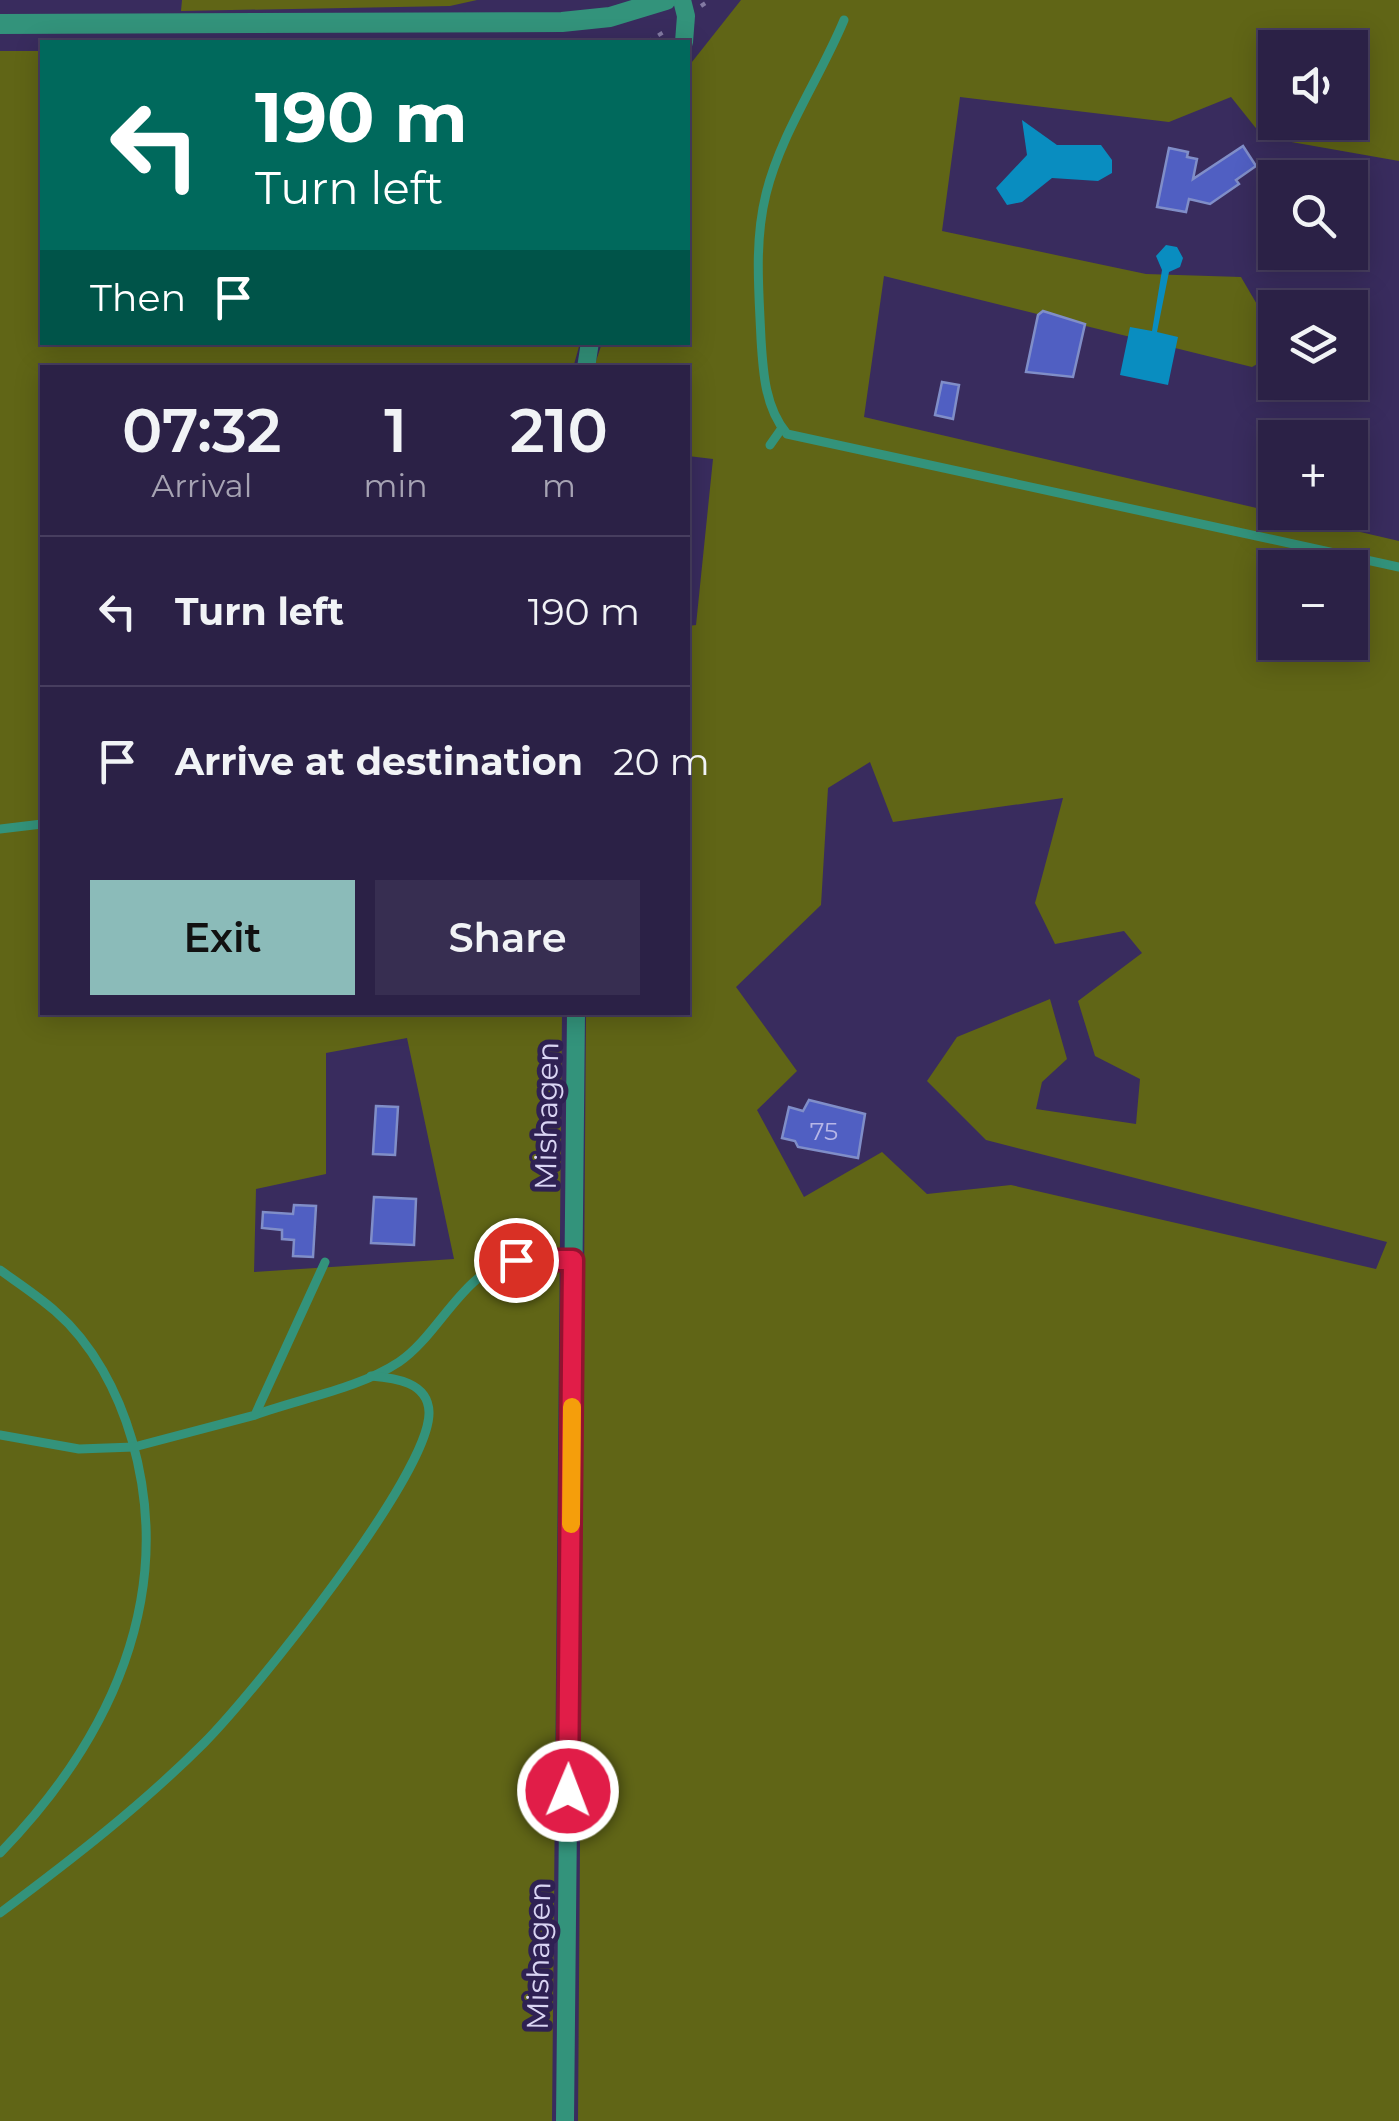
<!DOCTYPE html>
<meta charset="utf-8">
<style>
body{margin:0;font-family:Montserrat,sans-serif;background:#372e51;color:#f1f3f6;height:100vh;display:flex;flex-direction:column;font-size:38px;white-space:nowrap}
*{box-sizing:border-box;margin:0}
p{font-size:32px;color:#a6a3b3}
.icon{flex:none;width:55px;height:55px;fill:none;stroke:currentColor;stroke-width:2;stroke-linecap:round;stroke-linejoin:round}
.map{position:relative;flex:1;overflow:hidden}
.side{position:absolute;left:40px;top:365px;width:650px;height:650px;display:flex;flex-direction:column;background:#2b2146;border-radius:0px;box-shadow:0 5px 25px #0003,0 0 0 2px #473e5f}
.side>*{flex:none}
.top-card{position:absolute;left:40px;top:40px;width:650px;height:305px;border-radius:0px;box-shadow:0 5px 25px #0003,0 0 0 2px #473e5f;background:#00695c;color:#fff;overflow:hidden}
.controls{position:absolute;left:1258px;top:30px;display:grid;gap:20px}
.controls a{display:grid;place-items:center;width:110px;height:110px;border-radius:0px;background:#2b2146;box-shadow:0 5px 25px #0003,0 0 0 2px #473e5f;font-size:50px}
.pin{position:absolute;display:grid;place-items:center;width:85px;height:85px;color:#fff;margin:-42px;border:5px solid #fff;border-radius:50%;box-shadow:0 2px 10px #0007}
.me{position:absolute;width:110px;margin:-55px;rotate:1deg;stroke-linejoin:round;filter:drop-shadow(0 0 8px #0008)}
.turn{display:flex;align-items:center;gap:35px;height:210px;padding:0 50px;font-size:45px}
.turn .icon{width:130px;height:130px;stroke-width:2.5}
.turn b{display:block;font-size:70px;line-height:85px}
.then{display:flex;align-items:center;height:95px;padding:0 50px;background:#0003;gap:20px;font-size:38px}
.eta{display:flex;justify-content:space-evenly;align-items:center;height:170px;text-align:center}
.eta b{font-size:60px;font-weight:600;line-height:70px}
.action{display:flex;gap:20px;margin-top:auto;padding:20px 50px}
.action a{flex:1;height:115px;border-radius:0px;background:#8bbbb9;color:#111;font-size:40px;font-weight:600;line-height:115px;text-align:center}
.action a+a{background:#372e51;color:#f1f3f6}
ul{padding:0;list-style:none}
li{display:flex;align-items:center;gap:30px;height:150px;padding:0 50px;border-top:2px solid #473e5f}
li div{flex:1}
li b{display:block;font-size:38px}
li em{font-style:normal}
.map>svg:first-child{display:block}
</style>
<div class="map">
<svg width="1399" height="2121" viewBox="0 0 1399 2121">
<rect width="100%" height="100%" fill="#392c5e"/>
<g fill="#606516" fill-rule="evenodd">
<path d="M182 0H477L450 6 181 11Z"/>
<path d="M741 0H1399V161L1263 137 1231 97 1169 122 960 97 942 231 1146 274 1241 277 1275 335V354L1252 367 884 276 864 417 1399 541V2121H578L586 1013 688 1012V626L696 625 713 459 688 456V368L594 367 602 343 688 342V67ZM1275 48H1350V122H1275ZM1275 568H1350V642H1275ZM870 762 893 822 1063 798 1035 903 1055 944 1124 931 1142 953 1078 1001 1095 1056 1140 1079 1136 1124 1036 1109 1042 1082 1067 1059 1050 999 957 1037 927 1081 986 1140 1387 1242 1376 1269 1011 1185 927 1194 882 1152 804 1197 757 1110 797 1071 736 987 821 905 828 788Z"/>
<path d="M0 51H42V342L580 343 573 368H42V1012L562 1013 552 2121H0ZM407 1038 454 1259 254 1272 256 1189 326 1174V1053Z"/>
</g>
<g fill="#098dc0">
<path d="M1022 120 1057 145H1101L1112 160V173L1098 181 1052 178 1022 202 1007 205 996 188 1027 155Z"/>
<path d="M1166 245 1177 247 1183 258 1180 267 1169 272 1157 332 1178 337 1168 385 1120 375 1130 327 1152 331 1162 270 1156 256Z"/>
</g>
<g fill="#505fc2" stroke="#808ec8" stroke-width="2.5">
<path d="M1243 146 1256 166 1236 180 1239 184 1210 204 1189 199 1186 212 1157 207 1169 148 1188 152 1187 157 1197 159 1193 179Z"/>
<path d="M1043 311 1085 324 1073 377 1026 372 1038 315Z"/>
<path d="M942 382 959 385 953 419 935 415Z"/>
<path d="M809 1100 865 1114 858 1158 798 1147 795 1141 782 1138 789 1107 803 1111Z"/>
<path d="M376 1106 398 1107 395 1155 373 1154Z"/>
<path d="M374 1197 416 1199 414 1245 371 1243Z"/>
<path d="M294 1205 316 1206 313 1257 293 1256 294 1240 282 1239V1230L262 1228 263 1212 293 1214Z"/>
</g>
<g fill="none" stroke-linecap="round" stroke-linejoin="round">
<g stroke="#837aa3" stroke-width="4" stroke-dasharray="5 8" stroke-linecap="butt">
<path d="M701 6 710 0"/>
<path d="M647 42 669 29"/>
</g>
<g stroke="#33937b" stroke-width="9">
<path d="M844 20C820 78 781 133 766 194 754 242 759 292 761 339 763 372 765 408 787 434L1399 567"/>
<path d="M770 445 782 428"/>
<path d="M0 829 42 824"/>
<path d="M0 1270C18 1283 38 1296 55 1311 93 1344 118 1392 132 1440 177 1597 110 1740 0 1853"/>
<path d="M255 1415C301 1398 358 1389 399 1362 439 1335 463 1271 512 1261 531 1257 554 1260 573 1260"/>
<path d="M0 1435 79 1449 134 1447 255 1415 325 1262"/>
<path d="M0 1913C71 1860 141 1806 204 1743 252 1695 431 1473 429 1412 428 1382 395 1378 371 1376"/>
</g>
<g stroke="#33937b" stroke-width="18">
<path d="M682 0 686 16 684 42"/>
<path d="M586 368 590 342"/>
<path d="M565 2121 576 1012"/>
</g>
<path stroke="#33937b" stroke-width="20" d="M0 24 562 22 610 17 666 0"/>
</g>
<g fill="none" stroke-linecap="round" stroke-linejoin="round">
<defs>
<path id="route" d="M516 1260H573L568 1791"/>
</defs>
<use href="#route" stroke="#92132f" stroke-width="25"/>
<use href="#route" stroke="#e11d48" stroke-width="18"/>
<path stroke="#f59e0b" stroke-width="18" d="M571 1524 572 1407"/>
</g>
<g text-anchor="middle" stroke-width="10" stroke-linejoin="round" paint-order="stroke">
<g font-size="25" fill="#b7b7e7">
<text x="824" y="1140">75</text>
</g>
<g font-size="30" fill="#d9d4f3" stroke="#2f2153">
<text transform="translate(547 1116) rotate(-89)" y="10">Mishagen</text>
<text transform="translate(539 1956) rotate(-89)" y="10">Mishagen</text>
</g>
</g>
</svg>
<div class="controls">
<a><svg class="icon" aria-label="sound" viewBox="0 0 24 24"><path d="M4 9h4l5-4v14l-5-4H4zM17 9q2 3 0 6"/></svg></a>
<a><svg class="icon" aria-label="search" viewBox="0 0 24 24"><circle cx="10" cy="10" r="6"/><path d="M15 15l6 6"/></svg></a>
<a><svg class="icon" aria-label="layers" viewBox="0 0 24 24"><path d="M12 4l9 5-9 5-9-5zM3 14l9 5 9-5"/></svg></a>
<a>+</a>
<a>−</a>
</div>
<div class="pin" style="left:516px;top:1260px;background:#d93025"><svg class="icon" aria-label="arrive" viewBox="0 0 24 24"><path d="M6 21V4h12l-3 4 3 4H6"/></svg></div>
<svg class="me" style="left:568px;top:1791px" viewBox="-20 -20 40 40"><circle r="17" fill="#e11d48" stroke="#fff" stroke-width="3"/><path d="M0-11L8 9 0 5-8 9z" fill="#fff"/></svg>
<div class="top-card">
<div class="turn"><svg class="icon" aria-label="left" viewBox="0 0 24 24"><path d="M17 20v-9H6M10 6l-5 5 5 5"/></svg><div><b>190 m</b>Turn left</div></div>
<div class="then">Then<svg class="icon" aria-label="arrive" viewBox="0 0 24 24"><path d="M6 21V4h12l-3 4 3 4H6"/></svg></div>
</div>
<section class="side">
<div class="eta">
<div><b>07:32</b><p>Arrival</p></div>
<div><b>1</b><p>min</p></div>
<div><b>210</b><p>m</p></div>
</div>
<ul>
<li><svg class="icon" aria-label="left" viewBox="0 0 24 24"><path d="M17 20v-9H6M10 6l-5 5 5 5"/></svg><div><b>Turn left</b></div><em>190 m</em></li>
<li><svg class="icon" aria-label="arrive" viewBox="0 0 24 24"><path d="M6 21V4h12l-3 4 3 4H6"/></svg><div><b>Arrive at destination</b></div><em>20 m</em></li>
</ul>
<div class="action"><a>Exit</a><a>Share</a></div>
</section>
</div>
